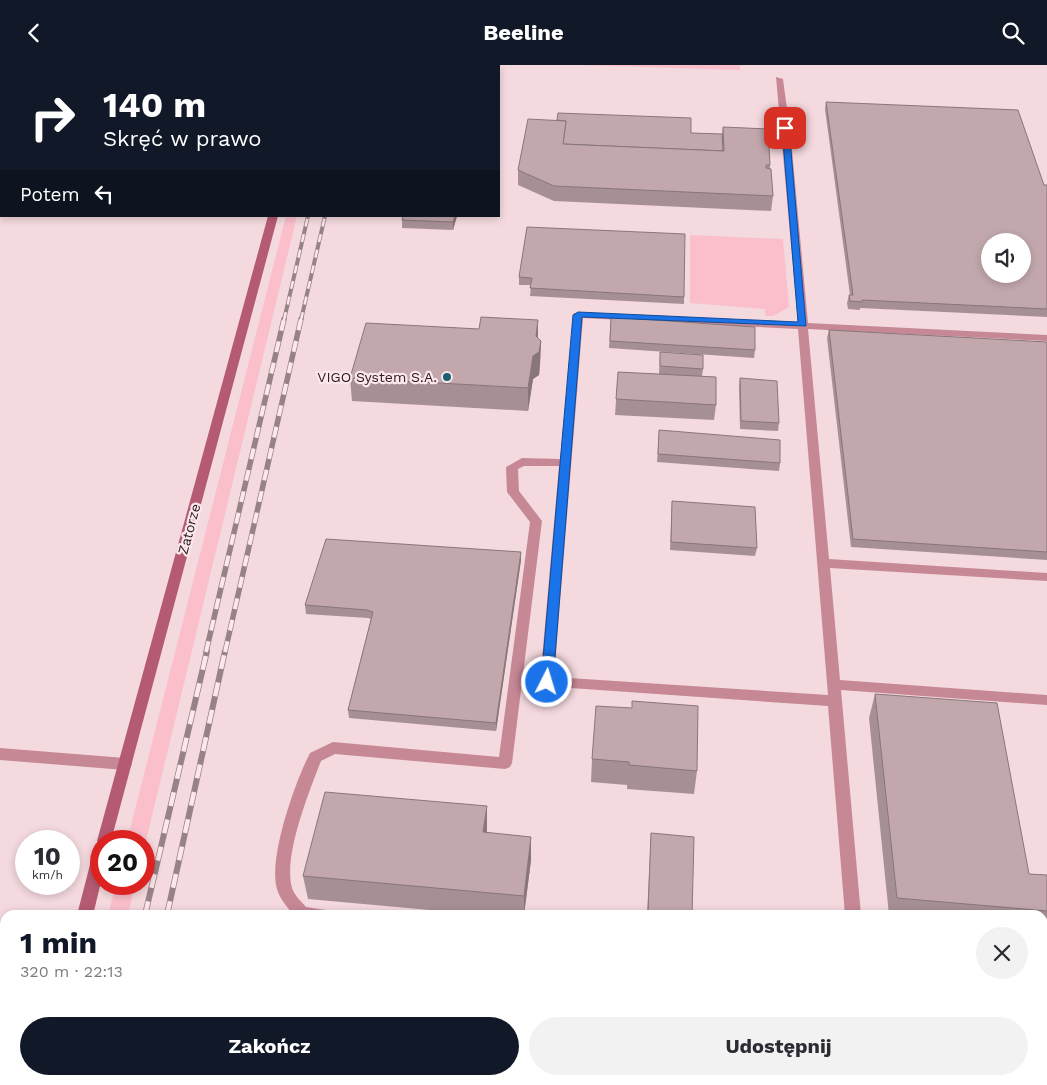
<!DOCTYPE html>
<html lang="pl">
<meta charset="utf-8">
<style>
body{margin:0;font-family:"Work Sans",sans-serif;background:#f2f2f3;color:#2b2b33;height:100vh;display:flex;flex-direction:column;font-size:19px;white-space:nowrap}
*{box-sizing:border-box;margin:0}
p{font-size:16px;color:#7c7c81}
.icon{flex:none;width:28px;height:28px;fill:none;stroke:currentColor;stroke-width:2;stroke-linecap:round;stroke-linejoin:round}
.map{position:relative;flex:1;overflow:hidden}
.side{position:absolute;left:0px;top:845px;width:1048px;height:175px;display:flex;flex-direction:column;background:#fff;border-radius:15px 15px 0 0;box-shadow:0 2px 8px #0003}
.side>*{flex:none}
.hud{position:absolute;left:0px;top:0px;width:500px;height:152px;box-shadow:0 2px 8px #0003;background:#111827;color:#fff;overflow:hidden}
.fabs{position:absolute;left:981px;top:168px;display:grid;gap:10px}
.fabs a{display:grid;place-items:center;width:50px;height:50px;border-radius:50%;background:#fff;box-shadow:0 2px 8px #0003;font-size:25px}
.speed{position:absolute;left:15px;top:765px;display:flex;gap:10px;font-size:25px;font-weight:700;text-align:center}
.speed>*{display:grid;place-content:center;width:65px;height:65px;border-radius:50%;background:#fff;box-shadow:0 2px 8px #0003;line-height:1}
.speed small{font-size:12px;font-weight:400}
.speed .limit{border:8px solid #d22;background:#fff;color:#111}
.pin{position:absolute;display:grid;place-items:center;width:42px;height:42px;color:#fff;margin:-21px;border-radius:10px;box-shadow:0 2px 8px #0006}
.me{position:absolute;width:55px;margin:-28px;rotate:5deg;stroke-linejoin:round;filter:drop-shadow(0 0 4px #0008)}
.turn{display:flex;align-items:center;gap:18px;height:105px;padding:0 20px;font-size:22px}
.turn .icon{width:65px;height:65px;stroke-width:2.5}
.turn b{display:block;font-size:35px;line-height:42px}
.then{display:flex;align-items:center;height:48px;padding:0 20px;background:#0003;gap:10px;font-size:19px}
.round{display:grid;place-items:center;flex:none;width:52px;height:52px;border-radius:26px;background:#f2f2f3}
.summary{display:flex;align-items:center;justify-content:space-between;height:85px;padding:0 20px}
h1{font-size:30px;font-weight:700;line-height:38px;color:#111827}
.action{display:flex;gap:10px;margin-top:auto;padding:10px 20px}
.action a{flex:1;height:58px;border-radius:30px;background:#111827;color:#fff;font-size:20px;font-weight:700;line-height:58px;text-align:center}
.action a+a{background:#f2f2f3;color:#2b2b33}
header{display:flex;justify-content:space-between;align-items:center;height:65px;padding:0 20px;background:#111827;color:#fff;font-size:22px;font-weight:700}
.map>svg:first-child{display:block}
</style>
<header><svg class="icon" aria-label="back" viewBox="0 0 24 24"><path d="M15 5l-7 7 7 7"/></svg>Beeline<svg class="icon" aria-label="search" viewBox="0 0 24 24"><circle cx="10" cy="10" r="6"/><path d="M15 15l6 6"/></svg></header>
<div class="map">
<svg width="1047" height="1020" viewBox="0 0 1047 1020">
<rect width="100%" height="100%" fill="#f4d9de"/>
<g fill="#fbbfcc">
<path d="M579 0H740V5Z"/>
<path d="M286 151H297L144 784V776H127Z"/>
<path d="M690 170 783 174 789 242 773 251H765V244L690 238Z"/>
<path d="M116 819H135L128 850H108Z"/>
</g>
<g fill="none" stroke-linecap="round" stroke-linejoin="round">
<g fill="#c78896" fill-rule="evenodd">
<path d="M776 12 783 14 791 74 808 258 1047 270V276L808 264 829 494 1047 508V516L830 503 840 615 1047 630V640L841 625 861 850H845L828 641 542 621 540 617 559 401H524L518 404 519 426 542 456 512 698 510 702 505 704 335 689 321 696C309 727 283 791 292 823 294 830 301 836 306 842L326 845 328 850H294C287 842 280 834 277 824 268 793 295 717 310 688L333 677 499 692 530 457 507 427 506 402 522 393 560 394 574 248 798 258ZM583 253 798 264 828 630 554 612Z"/>
<rect x="352" y="1015" width="18" height="5"/>
<rect x="859" y="1015" width="18" height="5"/>
</g>
<path fill="#c78896" fill-rule="evenodd" d="M0 683 125 693 130 695 132 699 130 703 125 705 0 695Z"/>
<g fill="#b45b73" fill-rule="evenodd">
<rect x="310" y="0" width="8" height="1"/>
<path d="M268 151H278L111 776H101V781L97 776Z"/>
<path d="M101 782V817L93 850H77L93 788 96 784Z"/>
<path d="M31 1015H49L48 1020H30Z"/>
</g>
<defs>
<g id="rail-far2">
<path d="M284 255 308 151"/>
<path d="M301 255 325 151"/>
</g>
<g id="rail-far1">
<path d="M206 587 284 254"/>
<path d="M225 587 301 254"/>
</g>
<g id="rail">
<path d="M145 850 207 586"/>
<path d="M167 850 225 586"/>
<path d="M105 1020 106 1015"/>
<path d="M130 1020 131 1015"/>
</g>
</defs>
<use href="#rail-far2" stroke="#978387" stroke-width="4"/>
<use href="#rail-far1" stroke="#978387" stroke-width="5.5"/>
<use href="#rail" stroke="#978387" stroke-width="6"/>
<use href="#rail-far2" stroke="#fde7ec" stroke-width="2.5" stroke-dasharray="8" stroke-linecap="butt"/>
<use href="#rail-far1" stroke="#fde7ec" stroke-width="4" stroke-dasharray="11" stroke-linecap="butt"/>
<use href="#rail" stroke="#fde7ec" stroke-width="4.5" stroke-dasharray="14" stroke-linecap="butt"/>
</g>
<g fill="#a79095">
<path d="M0 0H67L66 1H1V10H0Z"/>
<path d="M826 37 1044 120H1047V252L860 243V245L848 244 847 238 849 230H850L825 44Z"/>
<path d="M723 62 770 100V104L773 131 771 146 554 136 518 120V105L691 68 722 69Z"/>
<path d="M403 151H457L453 165 402 163V155Z"/>
<path d="M527 162 684 232V239L530 231 531 220H519V212Z"/>
<path d="M611 252 755 285 754 293 609 283Z"/>
<path d="M538 255V274L541 276 540 299 539 310 533 314 528 346 352 336 350 313 479 264Z"/>
<path d="M829 265 1047 277V495L851 482 827 273Z"/>
<path d="M660 287 703 304 702 311 716 340 714 355 615 350 618 307 659 309Z"/>
<path d="M740 313 779 358 778 366 740 364 739 321Z"/>
<path d="M659 365 780 398 779 406 657 397Z"/>
<path d="M672 436 757 483 755 491 670 485Z"/>
<path d="M521 487V495L496 666 349 653 348 645 371 554 368 553 306 549 305 540Z"/>
<path d="M875 629 1029 809 1047 810V1020H906L905 1015H1042V850H889L869 653Z"/>
<path d="M632 643 697 706 694 729 627 724V720L591 717 592 694Z"/>
<path d="M487 741V768L531 772V795L524 850H485L308 834 303 811Z"/>
<path d="M651 768 692 850H647Z"/>
</g>
<g fill="#887679">
<path d="M455 151H457L453 165V157Z"/>
<path d="M538 255V277L541 276 540 299 539 310 533 314 528 346V323Z"/>
<path d="M521 487V495L496 666V658Z"/>
<path d="M487 741V764L484 790 483 767Z"/>
<path d="M531 772V795L524 850V831Z"/>
</g>
<g fill="#c2a8ad" stroke="#887679" fill-rule="evenodd">
<path d="M0 0H61L60 1H1V3H0Z"/>
<path d="M826 37 1018 45 1044 120H1047V244L862 235V237L850 236 849 230H853ZM990 176H1022V209H990Z"/>
<path d="M558 48 691 53V68L722 69 723 86 563 79 566 56 557 55Z"/>
<path d="M528 54 566 56 563 79 724 86 723 62 768 64 770 100H766V103L771 104 773 131 554 121 518 105Z"/>
<path d="M403 151H455L453 157 402 155Z"/>
<path d="M527 162 685 169 684 232 530 223 532 213 519 212Z"/>
<path d="M481 252 538 255 536 271 541 276 539 287 533 291 528 323 350 313 366 258 479 264Z"/>
<path d="M611 252 755 262V285L610 276Z"/>
<path d="M829 265 1047 277V487L853 474Z"/>
<path d="M660 287 703 290V304L660 301Z"/>
<path d="M618 307 716 312V340L616 334Z"/>
<path d="M740 313 777 316 779 358 741 356Z"/>
<path d="M659 365 780 375V398L658 389Z"/>
<path d="M672 436 755 442 757 483 671 477Z"/>
<path d="M326 474 521 487 496 658 348 645 373 547 367 545 305 540Z"/>
<path d="M875 629 997 638 1029 809 1047 810V846L897 833Z"/>
<path d="M632 636 698 641 697 706 629 700V697L592 694 596 641 632 643Z"/>
<path d="M325 727 487 741 483 767 531 772 524 831 303 811Z"/>
<path d="M651 768 694 772 692 850H670L648 848Z"/>
<path d="M892 848 912 850H892Z"/>
<path d="M1042 861 1047 862V1020H910L909 1015H1042Z"/>
</g>
<path fill="#1a73e8" stroke="#114b97" d="M785 61 789 63 806 261 582 252 553 617 551 620H543L541 617 573 250 578 247 798 257 782 63Z"/>
<circle fill="#17606f" stroke="#fde7ec" stroke-width="2" cx="447" cy="312" r="5"/>
<g text-anchor="middle" stroke-width="4.5" stroke-linejoin="round" paint-order="stroke">
<g font-size="14" fill="#2a2022" stroke="#fde7ec" text-anchor="end">
<text x="437" y="317">VIGO System S.A.</text>
</g>
<g font-size="14" fill="#2a2022" stroke="#fde7ec">
<text transform="translate(189 464) rotate(-75)" y="5">Zatorze</text>
</g>
</g>
</svg>
<div class="fabs">
<a><svg class="icon" aria-label="sound" viewBox="0 0 24 24"><path d="M4 9h4l5-4v14l-5-4H4zM17 9q2 3 0 6"/></svg></a>
</div>
<div class="speed"><div>10<small>km/h</small></div><div class="limit">20</div></div>
<div class="pin" style="left:785px;top:63px;background:#d93025"><svg class="icon" aria-label="arrive" viewBox="0 0 24 24"><path d="M6 21V4h12l-3 4 3 4H6"/></svg></div>
<svg class="me" style="left:547px;top:617px" viewBox="-20 -20 40 40"><circle r="17" fill="#1a73e8" stroke="#fff" stroke-width="3"/><path d="M0-11L8 9 0 5-8 9z" fill="#fff"/></svg>
<div class="hud">
<div class="turn"><svg class="icon" aria-label="right" viewBox="0 0 24 24"><path d="M7 20v-9h11M14 6l5 5-5 5"/></svg><div><b>140 m</b>Skręć w prawo</div></div>
<div class="then">Potem<svg class="icon" aria-label="left" viewBox="0 0 24 24"><path d="M17 20v-9H6M10 6l-5 5 5 5"/></svg></div>
</div>
<section class="side">
<div class="summary"><div><h1>1 min</h1><p>320 m · 22:13</p></div><a class="round"><svg class="icon" aria-label="close" viewBox="0 0 24 24"><path d="M6 6l12 12M18 6L6 18"/></svg></a></div>
<div class="action"><a>Zakończ</a><a>Udostępnij</a></div>
</section>
</div>
